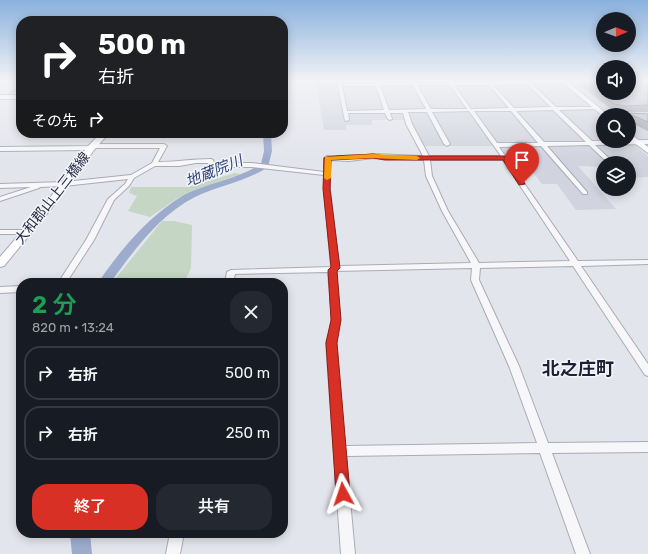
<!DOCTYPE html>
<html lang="ja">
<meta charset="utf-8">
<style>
body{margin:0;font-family:Rubik,"Noto Sans JP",sans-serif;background:#242831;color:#f1f3f6;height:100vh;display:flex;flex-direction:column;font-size:15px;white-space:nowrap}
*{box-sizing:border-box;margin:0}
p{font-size:13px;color:#9ea1a6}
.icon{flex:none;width:22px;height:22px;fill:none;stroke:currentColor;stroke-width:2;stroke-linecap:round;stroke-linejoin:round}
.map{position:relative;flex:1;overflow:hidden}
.details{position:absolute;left:16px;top:278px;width:272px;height:260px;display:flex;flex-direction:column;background:#171b24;border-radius:16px;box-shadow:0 2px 10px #0003}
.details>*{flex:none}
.top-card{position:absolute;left:16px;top:16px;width:272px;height:122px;border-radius:16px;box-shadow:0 2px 10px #0003;background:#202124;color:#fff;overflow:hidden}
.needle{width:26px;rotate:89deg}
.buttons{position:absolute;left:596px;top:12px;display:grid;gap:8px}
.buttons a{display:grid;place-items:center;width:40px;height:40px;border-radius:50%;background:#171b24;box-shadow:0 2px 10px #0003;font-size:20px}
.pin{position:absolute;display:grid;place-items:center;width:34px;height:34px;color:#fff;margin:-41px -17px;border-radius:50% 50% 50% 0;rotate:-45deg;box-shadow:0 0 4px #0007}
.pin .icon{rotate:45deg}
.me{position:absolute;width:44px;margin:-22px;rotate:355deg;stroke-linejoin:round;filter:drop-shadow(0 0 3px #0008)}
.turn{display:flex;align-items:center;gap:14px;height:84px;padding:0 16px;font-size:18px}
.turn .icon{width:52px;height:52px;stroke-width:2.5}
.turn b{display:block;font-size:28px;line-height:34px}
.then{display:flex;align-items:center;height:38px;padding:0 16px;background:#0003;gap:8px;font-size:15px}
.round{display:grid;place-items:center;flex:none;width:42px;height:42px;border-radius:16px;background:#242831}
.summary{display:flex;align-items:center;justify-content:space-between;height:68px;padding:0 16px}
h1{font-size:24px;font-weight:600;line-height:30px;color:#1e9e55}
.button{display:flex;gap:8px;margin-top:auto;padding:8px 16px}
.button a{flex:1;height:46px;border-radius:16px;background:#d93025;color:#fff;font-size:16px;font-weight:600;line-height:46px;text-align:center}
.button a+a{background:#242831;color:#f1f3f6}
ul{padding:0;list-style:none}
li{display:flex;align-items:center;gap:12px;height:54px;margin:0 8px 6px;padding:0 8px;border:2px solid #363941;border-radius:16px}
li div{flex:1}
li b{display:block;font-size:15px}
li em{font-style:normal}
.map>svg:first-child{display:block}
</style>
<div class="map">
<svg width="648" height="554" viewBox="0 0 648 554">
<rect width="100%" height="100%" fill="#e3e5ec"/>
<g fill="#d1d4de">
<path d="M316 81H560L603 118V141L629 140 648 156V177L629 178V163H603V167L578 166 616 209 576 210 557 184H542L529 167H514L499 146H419L406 120H372V125H346V130H324Z"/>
<path d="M603 82V93H629L648 82V141L639 139 629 131V115H610L571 83Z"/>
</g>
<g fill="#c5d6c4">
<path d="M235 173 241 174 197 189 176 199 150 217 128 211 137 196 129 193 131 187H188Z"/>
<path d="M162 221H174L192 225 191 268 184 283H112Z"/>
</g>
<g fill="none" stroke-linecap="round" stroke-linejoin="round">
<path stroke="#9daccd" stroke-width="1" d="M6 96 21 86"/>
<g fill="#9daccd" fill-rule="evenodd">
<path d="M263 133H271L272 151 268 167C245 182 220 185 195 197 159 215 133 252 110 283H98C119 251 153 211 188 193 212 182 238 179 261 164L264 151Z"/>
<path d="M70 533H90L92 554H72Z"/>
</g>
<defs>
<g id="street">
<path d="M337 81H341L342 84 375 83 374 81H378L379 83H412L411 81H415L416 83H448L447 81H451L452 82H487L486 81 491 82 603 81V83L532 84 556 107H599V108L597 109 559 110 592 141 648 140V144L595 145 614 163H608L589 145 547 146 587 192V194H583L541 146 499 147 578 261 648 260V264L581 266 648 364V376L645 375 573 266 480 268 479 280 519 366 548 443 648 442V452L552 453 590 554H576L540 453 346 456 355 554H341L326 343 332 320 328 272 235 274 233 283H225L227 272 231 270 331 267 324 189V175L251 167H211L209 166 208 163H196L179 166H155L134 178 129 186 114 200 94 240 66 283H58L86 240 108 199 125 184 128 179 64 186 40 187 39 188 0 201V197L31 187 0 188V184L64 182 131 175 152 163 160 148H93L91 150 0 151V147L90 146 92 144H164L167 146 158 162C176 162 193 159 211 159L213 160 214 163H251L324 172V158L327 156 349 157 373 154 423 156 406 124 403 113H390L392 119 390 120 388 119 385 113H348L349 120 345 121ZM527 84 551 107 514 108 493 85ZM413 85 426 109 389 110 380 86ZM417 85H450L467 109H431ZM454 85H489L509 108 471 109ZM342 86H376L384 110 347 111ZM553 110 586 142H544L516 111ZM469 111 501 156H429L412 124 408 112H427L444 144 447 146 450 144 432 112ZM474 111H511L538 143H497ZM373 158 424 160 426 176 442 211 471 263 339 266 330 189V160L349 161ZM430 160H503L570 261 479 263 448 211 432 176ZM472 268 471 280 509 366 537 443 345 446 336 343 340 320 336 271Z"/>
<path d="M0 230H26L30 232 26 234H0Z"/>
<path d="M21 286V292L0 293V287Z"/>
<path d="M170 533H184L180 554H166Z"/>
</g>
<g id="secondary">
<path d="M561 81H567L608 115 603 116Z"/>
<rect x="0" y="95" width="21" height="4"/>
<path d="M101 133H109L94 150 50 210 4 266 0 267V257L44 206 88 146Z"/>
<path d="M629 133 648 147V153L629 139Z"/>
</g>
</defs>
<use href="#street" stroke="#a8abb7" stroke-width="2"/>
<use href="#secondary" stroke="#a8abb7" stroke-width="2"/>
<use href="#street" fill="#f7f7fa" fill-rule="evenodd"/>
<use href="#secondary" fill="#fff" fill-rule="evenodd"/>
</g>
<g fill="#a3a5af">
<path d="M581 81H648V112H623L612 110 580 85Z"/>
<path d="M627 113 648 114V131L629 122V115H627Z"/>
</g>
<g fill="#bdc0cc" stroke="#84868f">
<path d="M585 81H603V93H629V81H647L648 82V105L625 106 614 104Z"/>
<path d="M627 113 648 114V122Z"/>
</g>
<linearGradient id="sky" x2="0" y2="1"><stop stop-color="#8ab1dd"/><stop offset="0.51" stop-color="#f2f3f6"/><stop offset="1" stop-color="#f2f3f6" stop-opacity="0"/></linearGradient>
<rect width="648" height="158" fill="url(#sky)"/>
<path fill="#d93025" stroke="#8d1f18" d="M373 154 385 156H506L508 157 525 184 519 185 503 160H385L373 158 331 160 330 189 340 268 337 271 341 320 337 343 350 494 348 498 343 500 338 498 336 494 326 343 331 320 328 270 331 267 323 189 324 158C328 155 365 155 373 154Z"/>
<path fill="#f59e0b" d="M373 154 417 156 420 158 417 160 373 158 331 160V178L327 180 324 178 325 157Z"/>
<g text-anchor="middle" stroke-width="3" stroke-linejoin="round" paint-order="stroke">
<g font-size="14" fill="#2a2f45" stroke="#f3f5f9">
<text transform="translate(52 198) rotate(-52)" y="5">大和郡山上三橋線</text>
</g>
<g font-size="15" font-style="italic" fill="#32467b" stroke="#f3f5f9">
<text transform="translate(214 171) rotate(-22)" y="5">地蔵院川</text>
</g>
<g font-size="18" font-weight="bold" fill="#1c2036" stroke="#f3f5f9">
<text x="578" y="375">北之庄町</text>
</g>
</g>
</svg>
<div class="buttons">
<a><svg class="needle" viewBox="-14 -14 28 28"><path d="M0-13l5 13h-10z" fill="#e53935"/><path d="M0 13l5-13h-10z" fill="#9ea1a6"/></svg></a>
<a><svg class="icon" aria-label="sound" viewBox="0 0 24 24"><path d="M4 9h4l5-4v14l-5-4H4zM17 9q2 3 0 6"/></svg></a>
<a><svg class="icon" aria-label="search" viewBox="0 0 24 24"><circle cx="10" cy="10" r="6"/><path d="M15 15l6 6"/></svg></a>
<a><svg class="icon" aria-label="layers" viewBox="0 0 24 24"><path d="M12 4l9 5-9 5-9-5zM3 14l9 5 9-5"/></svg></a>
</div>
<div class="pin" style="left:522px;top:184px;background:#d93025"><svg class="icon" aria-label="arrive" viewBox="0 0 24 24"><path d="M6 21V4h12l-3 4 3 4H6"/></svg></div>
<svg class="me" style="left:343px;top:494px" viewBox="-20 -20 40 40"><path d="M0-17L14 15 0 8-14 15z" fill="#d93025" stroke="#fff" stroke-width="4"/></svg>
<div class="top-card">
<div class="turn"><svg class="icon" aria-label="right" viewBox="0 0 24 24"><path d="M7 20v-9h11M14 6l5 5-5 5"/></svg><div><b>500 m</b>右折</div></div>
<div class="then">その先<svg class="icon" aria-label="right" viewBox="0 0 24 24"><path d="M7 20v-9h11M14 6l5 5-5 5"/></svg></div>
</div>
<section class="details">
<div class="summary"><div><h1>2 分</h1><p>820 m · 13:24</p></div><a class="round"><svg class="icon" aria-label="close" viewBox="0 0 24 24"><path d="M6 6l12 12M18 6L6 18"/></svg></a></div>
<ul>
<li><svg class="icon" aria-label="right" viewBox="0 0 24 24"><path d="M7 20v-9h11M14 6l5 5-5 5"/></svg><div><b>右折</b></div><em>500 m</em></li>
<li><svg class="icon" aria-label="right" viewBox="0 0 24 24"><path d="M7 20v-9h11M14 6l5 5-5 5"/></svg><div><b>右折</b></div><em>250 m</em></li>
</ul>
<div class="button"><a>終了</a><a>共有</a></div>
</section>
</div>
